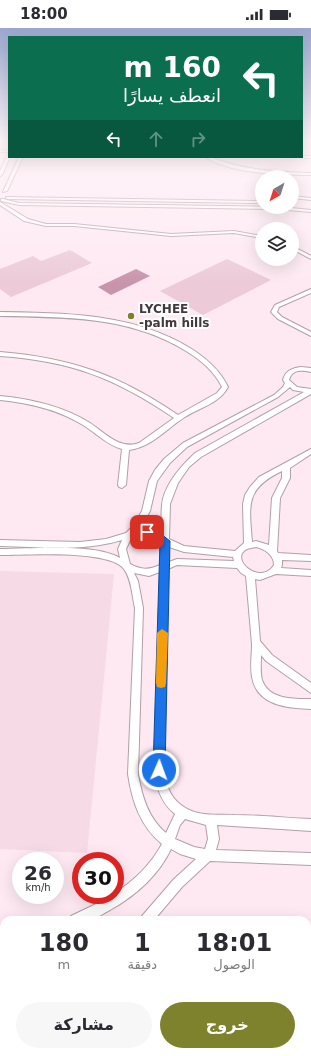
<!DOCTYPE html>
<html lang="ar">
<meta charset="utf-8">
<style>
body{margin:0;font-family:"DejaVu Sans",Vazirmatn,sans-serif;background:#f7f7f7;color:#2b2b33;direction:rtl;height:100vh;display:flex;flex-direction:column;font-size:15px;white-space:nowrap}
*{box-sizing:border-box;margin:0}
p{font-size:13px;color:#7c7c81}
.icon{flex:none;width:22px;height:22px;fill:none;stroke:currentColor;stroke-width:2;stroke-linecap:round;stroke-linejoin:round}
.map{position:relative;flex:1;overflow:hidden;direction:ltr}
.panel{position:absolute;left:0px;top:888px;width:311px;height:140px;display:flex;flex-direction:column;background:#fff;border-radius:12px 12px 0 0;box-shadow:0 4px 16px #0002;direction:rtl}
.panel>*{flex:none}
.guide{position:absolute;left:8px;top:8px;width:295px;height:122px;border-radius:0px;box-shadow:0 4px 16px #0002;direction:rtl;background:#0b6e4f;color:#fff;overflow:hidden}
.needle{width:26px;rotate:219deg}
.fabs{position:absolute;left:255px;top:142px;display:grid;gap:8px}
.fabs a{display:grid;place-items:center;width:44px;height:44px;border-radius:50%;background:#fff;box-shadow:0 4px 16px #0002;font-size:20px}
.speed{position:absolute;left:12px;top:824px;display:flex;gap:8px;font-size:20px;font-weight:700;text-align:center}
.speed>*{display:grid;place-content:center;width:52px;height:52px;border-radius:50%;background:#fff;box-shadow:0 4px 16px #0002;line-height:1}
.speed small{font-size:10px;font-weight:400}
.speed .limit{border:6px solid #d22;background:#fff;color:#111}
.pin{position:absolute;display:grid;place-items:center;width:34px;height:34px;color:#fff;margin:-17px;border-radius:8px;box-shadow:0 2px 6px #0006}
.me{position:absolute;width:44px;margin:-22px;rotate:2deg;stroke-linejoin:round;filter:drop-shadow(0 0 3px #0008)}
.turn{display:flex;align-items:center;gap:14px;height:84px;padding:0 16px;font-size:18px}
.turn .icon{width:52px;height:52px;stroke-width:2.5}
.turn b{display:block;font-size:28px;line-height:34px}
.lanes{display:flex;align-items:center;height:38px;padding:0 16px;background:#0003;justify-content:center;gap:20px;direction:ltr}
.lanes .off{opacity:.35}
.eta{display:flex;justify-content:space-evenly;align-items:center;height:68px;text-align:center}
.eta b{font-size:24px;font-weight:800;line-height:28px}
.primary-button{display:flex;gap:8px;margin-top:auto;padding:8px 16px}
.primary-button a{flex:1;height:46px;border-radius:24px;background:#7e822c;color:#fff;font-size:16px;font-weight:800;line-height:46px;text-align:center}
.primary-button a+a{background:#f7f7f7;color:#2b2b33}
.status{display:flex;justify-content:space-between;align-items:center;height:28px;padding:0 20px;background:#fff;direction:ltr}
.status svg{height:11px;fill:currentColor}
.map>svg:first-child{display:block}
</style>
<div class="status"><b>18:00</b><svg viewBox="0 0 49 12"><path d="M0 12V9h3v3zM5 12V6h3v6zM10 12V3h3v9zM15 12V0h3v12zM26 1h20v11H26zM47 4h2v5h-2z"/></svg></div>
<div class="map">
<svg width="311" height="1028" viewBox="0 0 311 1028">
<rect width="100%" height="100%" fill="#fee9f2"/>
<path fill="#f6dae6" d="M0 543 114 546 87 825 0 821Z"/>
<g fill="#eccad8">
<path d="M70 222 92 235 11 269 0 261V241L33 228 41 233Z"/>
<path d="M227 231 271 252 203 287 160 263Z"/>
</g>
<path fill="#c894ab" d="M136 241 150 248 111 267 98 259Z"/>
<g fill="none" stroke-linecap="round" stroke-linejoin="round">
<defs>
<g id="minor">
<path d="M307 112H311V113H308Z"/>
<rect x="0" y="122" width="9" height="2"/>
<path d="M9 127V129H10L2 147 0 148V143L7 128Z"/>
<path d="M302 128H311V130H301Z"/>
<path d="M19 129H23L7 163 3 164Z"/>
<path d="M205 129H210C243 142 276 144 311 145V147C280 147 231 146 205 129Z"/>
<path d="M292 168 311 170V172L292 170Z"/>
<path d="M6 169 262 173V175L8 171 6 170Z"/>
<path d="M3 171 19 175 281 179 311 182V184L277 181 19 177 1 173V171Z"/>
<path d="M0 174 28 191 46 196H74L171 206 234 203 262 208V210L234 205 171 208 74 198H46L24 193 0 177Z"/>
<path d="M292 218 311 228V231L292 221Z"/>
<path d="M311 261V265L279 279 277 284 282 289 311 304V308L278 291 271 284 275 277Z"/>
<path d="M0 284C65 285 133 285 190 320 206 330 220 342 228 359 220 375 199 380 185 389 167 400 152 419 129 422L126 457 122 460 119 459 118 457 122 421C107 417 96 405 83 397 57 381 29 375 0 372V368C31 371 63 378 90 395 105 405 120 422 139 415L174 390C115 350 71 333 0 328V324C72 330 119 347 178 387L217 365 222 359C214 343 201 332 186 323 130 288 64 289 0 288Z"/>
<path d="M301 339 311 340V344C302 342 292 341 289 352L297 359 311 361V366L201 429 189 439 178 455 170 476 169 511 184 518 235 523 244 515 243 476 245 467 250 459 259 449 311 421V426L290 440V450L280 470 277 523 278 525 311 527V533L282 532V537L281 540 311 542V548L276 546 260 552 255 551 260 613 272 627 311 655V665L266 633 261 627C261 635 260 644 262 652 269 672 294 671 311 671V681C287 680 257 678 252 649 250 638 252 627 252 616 250 593 248 571 246 548L241 545 237 540 177 537 168 541 164 742C166 756 169 768 181 777 196 789 216 786 234 787 260 787 285 790 311 791V803L217 797 219 811 216 822 311 825V837L210 833 182 859 154 892H140L142 888 174 851 196 831 180 826 171 821C158 848 135 868 110 882 104 885 97 890 91 892 84 893 76 892 69 892L71 888 115 867V865C134 853 151 836 162 816 140 798 132 773 128 746L135 580C132 568 132 552 124 541 109 521 25 527 0 527V521C31 521 94 515 120 530L118 521 122 512C82 524 41 519 0 518V512L80 514 106 511 126 505 134 497 142 483 149 453 155 442 164 431 183 415 274 367 283 359 285 355 283 352C285 343 292 340 301 339ZM290 359 293 362 304 364 195 425C181 438 164 457 162 477 161 487 162 497 161 506 154 501 148 500 140 501L150 483 157 453 170 435 187 419 278 369ZM282 443V450L272 470 269 517 256 513 252 514C249 476 245 461 282 443ZM147 506 151 507 161 514 160 537C149 542 141 542 130 536L126 521 131 510ZM169 519 184 524 233 529 234 533 177 531 169 534ZM256 519C265 521 274 527 274 537 260 559 228 530 247 521 249 520 253 520 256 519ZM160 544 154 742C156 759 161 775 175 786L166 805C148 790 142 768 138 746L143 580 138 553 134 545 149 548ZM185 791 206 797 208 811 205 821 194 819 175 811 180 797Z"/>
<rect x="0" y="906" width="4" height="12"/>
<path d="M4 999V1014L0 1016V1001Z"/>
</g>
</defs>
<use href="#minor" stroke="#b29fa7" stroke-width="2"/>
<use href="#minor" fill="#fff" fill-rule="evenodd"/>
</g>
<linearGradient id="sky" x2="0" y2="1"><stop stop-color="#9ba7d0"/><stop offset="0.44" stop-color="#fff5f9"/><stop offset="1" stop-color="#fff5f9" stop-opacity="0"/></linearGradient>
<rect width="311" height="256" fill="url(#sky)"/>
<path fill="#1a73e8" stroke="#114b97" d="M147 500 157 503 170 513 165 742 163 746 159 748 154 746 153 742 160 514 152 508 144 506 143 504Z"/>
<path fill="#f59e0b" d="M162 601 168 605 166 655 165 659 161 660 157 659 156 655 157 605Z"/>
<circle fill="#7e822c" stroke="#fdfdfd" stroke-width="1.5" cx="131" cy="288" r="4"/>
<g text-anchor="middle" stroke-width="4" stroke-linejoin="round" paint-order="stroke">
<g font-size="12" font-weight="bold" fill="#423a3e" stroke="#fdfdfd" text-anchor="start">
<text x="139" y="285">LYCHEE<tspan x="139" dy="14">-palm hills</tspan></text>
</g>
</g>
</svg>
<div class="fabs">
<a><svg class="needle" viewBox="-14 -14 28 28"><path d="M0-13l5 13h-10z" fill="#e53935"/><path d="M0 13l5-13h-10z" fill="#7c7c81"/></svg></a>
<a><svg class="icon" aria-label="layers" viewBox="0 0 24 24"><path d="M12 4l9 5-9 5-9-5zM3 14l9 5 9-5"/></svg></a>
</div>
<div class="speed"><div>26<small>km/h</small></div><div class="limit">30</div></div>
<div class="pin" style="left:147px;top:504px;background:#d93025"><svg class="icon" aria-label="arrive" viewBox="0 0 24 24"><path d="M6 21V4h12l-3 4 3 4H6"/></svg></div>
<svg class="me" style="left:159px;top:742px" viewBox="-20 -20 40 40"><circle r="17" fill="#1a73e8" stroke="#fff" stroke-width="3"/><path d="M0-11L8 9 0 5-8 9z" fill="#fff"/></svg>
<div class="guide">
<div class="turn"><svg class="icon" aria-label="left" viewBox="0 0 24 24"><path d="M17 20v-9H6M10 6l-5 5 5 5"/></svg><div><b>160 m</b>انعطف يسارًا</div></div>
<div class="lanes"><svg class="icon" aria-label="left" viewBox="0 0 24 24"><path d="M17 20v-9H6M10 6l-5 5 5 5"/></svg><svg class="icon off" aria-label="ahead" viewBox="0 0 24 24"><path d="M12 20V5M6 11l6-6 6 6"/></svg><svg class="icon off" aria-label="right" viewBox="0 0 24 24"><path d="M7 20v-9h11M14 6l5 5-5 5"/></svg></div>
</div>
<section class="panel">
<div class="eta">
<div><b>18:01</b><p>الوصول</p></div>
<div><b>1</b><p>دقيقة</p></div>
<div><b>180</b><p>m</p></div>
</div>
<div class="primary-button"><a>خروج</a><a>مشاركة</a></div>
</section>
</div>
